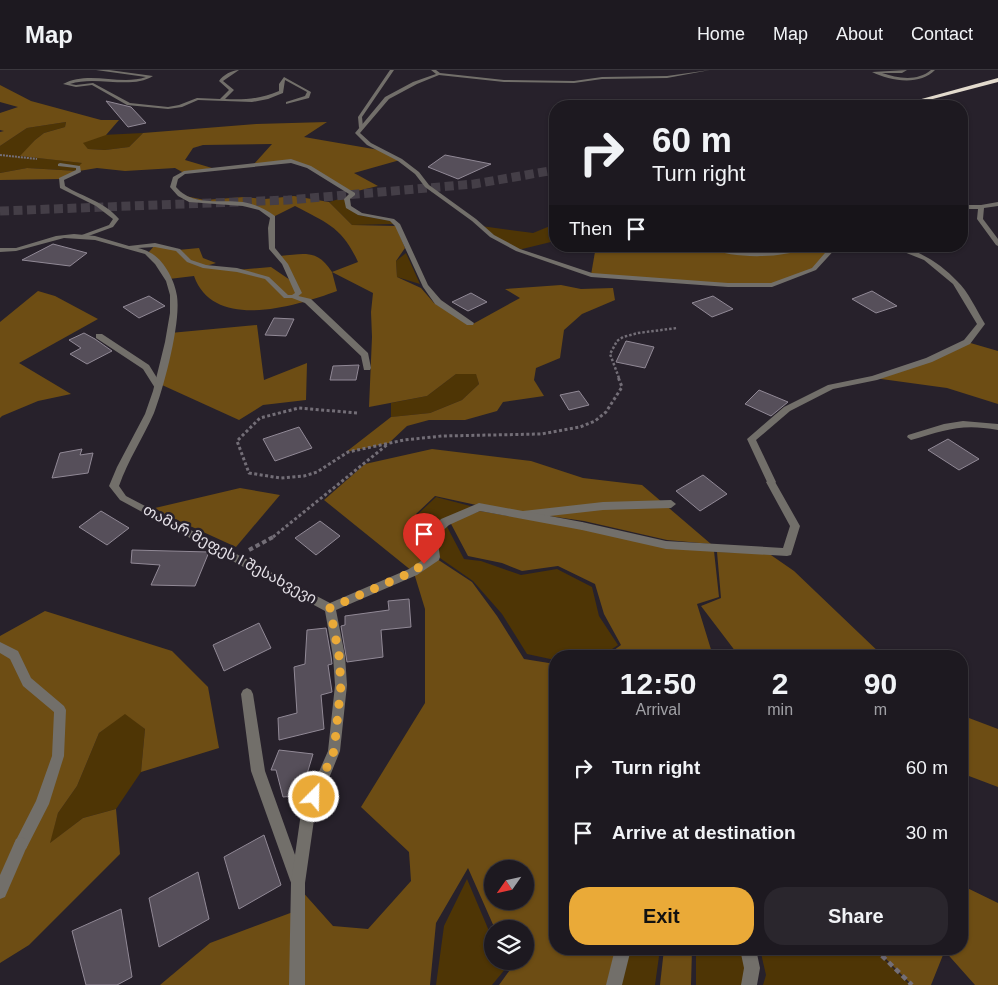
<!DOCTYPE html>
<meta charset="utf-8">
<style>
body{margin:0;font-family:Arial,"Noto Sans Georgian",sans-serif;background:#2a262d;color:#f1f3f6;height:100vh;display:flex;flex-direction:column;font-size:19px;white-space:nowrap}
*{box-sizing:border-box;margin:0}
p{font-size:16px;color:#a0a0a5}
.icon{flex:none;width:28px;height:28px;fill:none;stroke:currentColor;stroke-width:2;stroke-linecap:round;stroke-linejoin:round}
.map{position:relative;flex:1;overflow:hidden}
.drawer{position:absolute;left:549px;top:580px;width:419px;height:305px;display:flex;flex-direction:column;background:#1d1920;border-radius:20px;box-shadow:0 1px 4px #0004,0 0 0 1px #3b383e}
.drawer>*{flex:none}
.hud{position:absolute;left:549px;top:30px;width:419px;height:152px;border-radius:20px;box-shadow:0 1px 4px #0004,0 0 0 1px #3b383e;background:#1d1920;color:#f1f3f6;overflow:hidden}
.needle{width:32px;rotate:236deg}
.buttons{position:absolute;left:484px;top:790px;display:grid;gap:10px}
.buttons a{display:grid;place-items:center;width:50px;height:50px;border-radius:50%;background:#1d1920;box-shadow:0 1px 4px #0004,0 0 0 1px #3b383e;font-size:25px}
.pin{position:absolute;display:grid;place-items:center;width:42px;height:42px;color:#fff;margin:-51px -21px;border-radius:50% 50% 50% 0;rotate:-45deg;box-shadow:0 0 5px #0007}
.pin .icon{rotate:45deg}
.me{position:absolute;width:55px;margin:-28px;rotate:23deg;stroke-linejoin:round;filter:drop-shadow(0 0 4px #0008)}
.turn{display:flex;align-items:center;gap:18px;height:105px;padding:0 20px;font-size:22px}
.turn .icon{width:65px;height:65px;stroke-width:2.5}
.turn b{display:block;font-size:35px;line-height:42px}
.then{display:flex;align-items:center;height:48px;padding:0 20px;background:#0003;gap:10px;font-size:19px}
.eta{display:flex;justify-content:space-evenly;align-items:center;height:85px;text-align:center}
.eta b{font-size:30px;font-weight:600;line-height:35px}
.button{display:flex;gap:10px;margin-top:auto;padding:10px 20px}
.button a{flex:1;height:58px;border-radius:20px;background:#eaaa38;color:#111;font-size:20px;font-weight:600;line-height:58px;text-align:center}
.button a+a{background:#2a262d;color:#f1f3f6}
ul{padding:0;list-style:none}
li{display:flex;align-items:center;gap:15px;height:65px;padding:0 20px}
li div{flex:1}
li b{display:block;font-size:19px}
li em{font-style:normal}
header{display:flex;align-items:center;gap:30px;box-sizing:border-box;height:70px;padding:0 25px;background:#1d1920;border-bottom:1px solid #3b383e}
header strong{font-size:24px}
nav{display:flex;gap:28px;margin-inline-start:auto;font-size:18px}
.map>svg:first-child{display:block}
</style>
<header>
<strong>Map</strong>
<nav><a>Home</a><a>Map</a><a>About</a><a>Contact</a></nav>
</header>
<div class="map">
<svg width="998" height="915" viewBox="0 0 998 915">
<rect width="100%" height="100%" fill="#27212b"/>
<g fill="#4e3505">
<path d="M66 52 65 57 44 63 35 70 21 86 83 93 79 101 27 98 0 103V76L27 58Z"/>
<path d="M143 63 129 77 105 80 88 79 82 73 102 65Z"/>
<path d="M346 127 345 129 358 145 391 151 394 154 352 155 329 132Z"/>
<path d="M555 154V171L518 180 492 166 481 156 533 163Z"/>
<path d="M406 183 420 214 397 207 396 191Z"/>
<path d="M476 303 479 314 462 330 430 343 391 347V333L427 326 456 304Z"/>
<path d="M436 427 474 437 444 451 464 489 481 491 521 505 557 499 592 517 599 546 618 575 602 586H555V590L527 584 502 544 473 511 437 486 434 465 418 444Z"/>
<path d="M125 643 145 659 141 702 116 739 83 748 49 774 58 743 77 716 99 663Z"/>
<path d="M467 809 492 868V891H503L506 898 492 915H436L444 856Z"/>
<path d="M627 879H660L655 915H618Z"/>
<path d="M696 879H746L750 897 746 915H696Z"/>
<path d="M760 879H874L910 915H763L766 905Z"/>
</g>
<g fill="#6d4d14" fill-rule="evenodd">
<path d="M0 15 31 31 101 50H119L106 65 83 73 88 79 105 80 129 77 143 63 256 54 327 52 304 67 379 80 400 90 354 103 378 116 353 122 309 97 291 91 254 94 272 74 203 75 193 78 185 90 212 98 184 103 175 98 125 101 97 98 79 101 61 109 0 110V103L27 98 78 101V97L82 93 20 86 35 70 44 63 65 57 66 52 27 58 0 76V62L4 61 0 60V43L18 37 0 32Z"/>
<path d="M691 29 714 36H607Z"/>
<path d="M180 125 205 130 244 127 265 129 294 126 329 132 352 155 396 156 405 178 396 191 397 207 421 218 434 233 471 255 520 228 505 219 561 215 581 219 613 218 615 230 582 244 564 260 560 288 536 298 534 310 544 326 503 332 497 341 465 350H429L407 356 389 373 346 382 391 347 430 343 462 330 479 314 476 304H456L427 326 369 337 372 267 371 242 373 223 332 202 337 221C296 236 214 262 194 206L169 209 148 183 155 175 178 180 199 178 203 188 216 193 206 196 237 200 271 197 293 212 280 186C305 184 317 179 332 202L358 192C342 157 327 153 295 136L273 147C240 123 210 142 180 125Z"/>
<path d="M596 176H835L814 199 772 215H728L591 205Z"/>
<path d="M38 221 55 226 98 249 19 293 71 324 38 331 2 346 0 348V252Z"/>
<path d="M257 255 264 310 307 293 306 330 263 335 239 350 162 315 170 263Z"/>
<path d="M967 272 998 281V334L947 318 874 308 929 290Z"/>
<path d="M432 379 531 391 583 408 642 415 711 474 667 470 584 451 481 436 435 426 416 444 429 465 433 487 412 501 324 430 365 394Z"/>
<path d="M240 418 280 425 236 477 166 445 155 438Z"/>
<path d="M480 441 714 481 719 527 697 534 713 586H606L621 575 604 544 595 514 558 496 522 501 502 493 468 486 450 452Z"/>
<path d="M717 482 768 483 794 501 883 586H739L701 536 721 528Z"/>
<path d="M437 489 472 512 497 546 524 589 555 594V879H617L608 915H499L512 897 510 891H525V859H495L468 798 436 853 430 915H301L300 819 333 856 368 859 411 811 409 782 361 737 425 633V539L414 503ZM492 799H525V831H492Z"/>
<path d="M45 541 172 581 208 617 219 678 141 702 145 659 125 644 99 663 77 716 58 743 50 773 83 748 116 739 120 784 29 875 0 893V566Z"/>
<path d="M961 645 998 659V717L961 703Z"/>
<path d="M961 815 998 833V915H975L943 879H961Z"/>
<path d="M293 842V915H160L210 873Z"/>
<path d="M664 879H692L691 915H660Z"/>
<path d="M876 879H937L943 885 931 915H912Z"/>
</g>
<g fill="#564f5a" stroke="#918996">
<path d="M106 31 131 37 146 53 128 57Z"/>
<path d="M445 85 491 94 458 109 428 97Z"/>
<path d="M53 174 72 179 87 183 70 196 22 190Z"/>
<path d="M872 221 897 236 876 243 852 229Z"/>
<path d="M471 223 487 232 468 241 452 232Z"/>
<path d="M149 226 165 236 139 248 123 237Z"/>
<path d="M713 226 733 239 712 247 692 233Z"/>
<path d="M274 248 294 249 286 266 265 265Z"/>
<path d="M84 263 95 269 112 281 87 294 70 284 81 278 69 270Z"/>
<path d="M626 271 654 277 645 298 616 292Z"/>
<path d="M359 295 356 310H330L333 296Z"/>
<path d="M759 320 788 332 771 346 745 334Z"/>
<path d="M579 321 589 335 569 340 560 325Z"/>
<path d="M299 357 312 378 275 391 263 369Z"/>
<path d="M948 369 979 389 959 400 928 380Z"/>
<path d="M82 379 80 385 93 383 88 403 52 408 60 383Z"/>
<path d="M703 405 727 424 700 441 676 421Z"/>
<path d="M101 441 129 458 107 475 79 457Z"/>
<path d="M320 451 340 466 316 485 295 468Z"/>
<path d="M132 480 209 482 195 516 151 515 160 495 131 493Z"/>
<path d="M409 529 411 557 381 560 383 587 347 592 341 556 345 555V546L389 540 388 531Z"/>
<path d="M259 553 271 578 224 601 213 575Z"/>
<path d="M326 558 331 586 332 594 328 595 332 622 321 625 324 659 279 670 278 648 297 643 294 597 305 594 307 560Z"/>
<path d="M279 680 313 684 307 704 294 726 283 727 276 700H271Z"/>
<path d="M264 765 281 815 239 839 224 787Z"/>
<path d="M198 802 209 849 159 877 149 828Z"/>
<path d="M121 839 132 907 117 915H86L72 861Z"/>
</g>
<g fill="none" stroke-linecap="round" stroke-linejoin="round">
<path stroke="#443e47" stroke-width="9" stroke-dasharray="9 4.5" stroke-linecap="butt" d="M0 141 288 130 474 114 555 100"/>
<path stroke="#736e77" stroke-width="2" stroke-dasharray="2 1" stroke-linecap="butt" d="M0 85 37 89"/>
<path stroke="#736e77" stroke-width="2.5" stroke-dasharray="2.5 2" stroke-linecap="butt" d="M619 308 610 284 617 271 623 267 638 263 677 258"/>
<g stroke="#736e77" stroke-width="3" stroke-dasharray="3 2.5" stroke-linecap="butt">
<path d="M357 343 299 338 260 348 237 371 249 403 280 408 304 406 317 402 348 382 404 370 442 366 541 364 580 357 595 351 606 342 622 317 618 307"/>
<path d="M273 467 388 374"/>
</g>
<path stroke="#736e77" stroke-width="4" stroke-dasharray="4.5 3" stroke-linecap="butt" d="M249 480 275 466"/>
<path stroke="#736e77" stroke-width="4.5" stroke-dasharray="5.5 4" stroke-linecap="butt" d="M875 879 912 915"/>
<g fill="#726f6a" fill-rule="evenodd">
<path d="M96 0H109L153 6C131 20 96 5 70 14L76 15 93 13 130 33 168 37 179 35 197 28 220 29 229 20 219 11C223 5 232 0 239 0L223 11 234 20 225 29C244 30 261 29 279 21V14L284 7 311 22 309 28 286 34V32L305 26 307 22 285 10 283 23 268 29 252 32 198 30 182 37 168 39 127 35 92 15 76 17 63 14C89 0 120 16 146 7Z"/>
<path d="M390 0H394L362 47 363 57 359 58 358 47Z"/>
<path d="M60 93 80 96 81 102 64 110 65 116C83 127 105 132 119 149L113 157 83 168H79V166L109 155 113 149 96 136 60 118 59 108 76 100V98L58 96V94Z"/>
<path d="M294 225 311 229 368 283 371 298 370 300H364L361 286 305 233 292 228 290 227Z"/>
<path d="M96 264H102L149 295 162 316 161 318H155L143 299 96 268Z"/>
<path d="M963 351 998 354V360C961 353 946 360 911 370L907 367 908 365 944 354Z"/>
<path d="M771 409 774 410 800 456 792 482 791 485 787 486 666 479 582 460 577 456 582 452 666 471 783 478 790 456 766 412Z"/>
<path d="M671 430 676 434 671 438 603 440 523 449 518 445 523 441 603 432Z"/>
<path d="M0 572 18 581 31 608 64 636 66 640 64 686 49 734 26 779 21 781 16 779 14 774 36 731 52 686 54 642 23 616 10 589 0 583Z"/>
<path d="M247 618 251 620 253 624 265 701 304 810 302 815 297 817 292 815 290 810 251 701 241 624 243 620Z"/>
</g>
<g fill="#726f6a" fill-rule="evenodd">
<path d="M431 0H436L440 3 504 10 574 11 602 7 667 6 710 0 667 8 602 9 574 13 504 12 439 5 417 14 389 29 360 63 371 73 402 89 419 102 429 115 476 149 494 165 520 179 592 203 728 213H771L812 198 831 176H838L816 200 772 217H728L591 207 516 181 490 167 472 151 425 117 415 104 398 91 367 75 355 63 385 27 413 12 436 4Z"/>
<path d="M907 0 902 3H882C897 8 917 12 931 0H935C920 16 890 11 872 2Z"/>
<path d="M291 89 311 96 355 123V125L350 129 351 136 362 143 394 149 400 154 428 215 441 230 474 253 473 255H467L435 234 423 217 395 156 390 151 358 145 346 138 344 129 349 124 307 98 291 93 185 104 178 109 176 117C193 137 219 129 243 132 255 134 265 139 275 146V178L288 194 302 223 296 228H284L265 209 237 202 203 198 187 192 176 181 155 177 138 178C142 179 146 180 149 182 164 189 175 211 177 226 181 253 164 317 154 343 143 368 128 390 119 416L126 426 330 533 409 499 430 485 427 465 441 449 479 433 582 452 587 456 582 460 480 441 449 455 437 466 440 487 439 490 417 505 336 540 345 586 347 615 340 681 315 743 305 813V915H289L291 813 301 743 328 681 335 615 333 586 325 541 120 430 109 416 117 397 145 344 153 321 165 272 170 243V225L166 211 155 194 145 184 95 170 64 168 16 181 0 182V178H16L56 166 74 164 95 166 129 176 155 173 180 179 191 190 206 195 237 198 269 207 288 225H292L295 223 282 194 269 179 268 158 270 148 259 140 243 136 189 132 178 126 170 117 173 107 184 101Z"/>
<path d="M998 132V136L984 138 983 149 998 169V176L996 175 977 149 978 139H961V135H981Z"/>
<path d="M705 176 758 182 799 176H811C787 189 729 190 705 176Z"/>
<path d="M889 176C914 176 940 193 957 211 968 221 977 241 985 254L970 274 932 292 877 310 833 319 790 341 756 370 776 412 774 414H768L747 369 784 337 828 315 872 306 926 288 964 270 977 254 953 214 924 190Z"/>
<path d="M21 767 26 769 28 774 5 827 0 829V805L16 769Z"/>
<path d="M615 879H631L622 915H606Z"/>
<path d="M740 879H756L760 898 757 915H741L744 898Z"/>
</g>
<path fill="#e2dacd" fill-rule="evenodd" d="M998 8V12L906 36H896Z"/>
</g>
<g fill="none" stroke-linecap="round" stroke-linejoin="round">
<path stroke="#eaaa38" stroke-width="9" stroke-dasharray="0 16.2" d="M314 727 334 681 341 615 339 586 330 538 412 502 424 494"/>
</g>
<g text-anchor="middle" stroke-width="5" stroke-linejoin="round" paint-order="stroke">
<g font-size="15" fill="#e5e1e8" stroke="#27212b">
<text transform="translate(230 484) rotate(28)" y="5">თამარ მეფეს I შესახვევი</text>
</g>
</g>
</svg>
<div class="buttons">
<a><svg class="needle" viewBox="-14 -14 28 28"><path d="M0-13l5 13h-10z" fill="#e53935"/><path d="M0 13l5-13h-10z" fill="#a0a0a5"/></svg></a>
<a><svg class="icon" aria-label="layers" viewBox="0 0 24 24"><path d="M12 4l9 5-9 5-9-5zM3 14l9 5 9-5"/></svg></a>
</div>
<div class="pin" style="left:424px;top:494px;background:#d93025"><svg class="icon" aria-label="arrive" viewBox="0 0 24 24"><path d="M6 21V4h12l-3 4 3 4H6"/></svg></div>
<svg class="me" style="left:314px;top:727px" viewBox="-20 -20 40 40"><circle r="17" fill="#eaaa38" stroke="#fff" stroke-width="3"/><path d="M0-11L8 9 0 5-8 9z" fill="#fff"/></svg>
<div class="hud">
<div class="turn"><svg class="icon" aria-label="right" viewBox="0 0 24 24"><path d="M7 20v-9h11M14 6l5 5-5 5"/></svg><div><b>60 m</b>Turn right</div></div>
<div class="then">Then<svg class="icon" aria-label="arrive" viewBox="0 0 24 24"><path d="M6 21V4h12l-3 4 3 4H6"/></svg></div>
</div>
<section class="drawer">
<div class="eta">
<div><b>12:50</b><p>Arrival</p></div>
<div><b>2</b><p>min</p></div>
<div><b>90</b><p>m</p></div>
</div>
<ul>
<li><svg class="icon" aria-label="right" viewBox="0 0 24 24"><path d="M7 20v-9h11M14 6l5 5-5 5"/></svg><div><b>Turn right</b></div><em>60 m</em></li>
<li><svg class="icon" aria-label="arrive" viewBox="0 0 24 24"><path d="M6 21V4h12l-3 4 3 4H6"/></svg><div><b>Arrive at destination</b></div><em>30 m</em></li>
</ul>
<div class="button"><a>Exit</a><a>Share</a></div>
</section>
</div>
